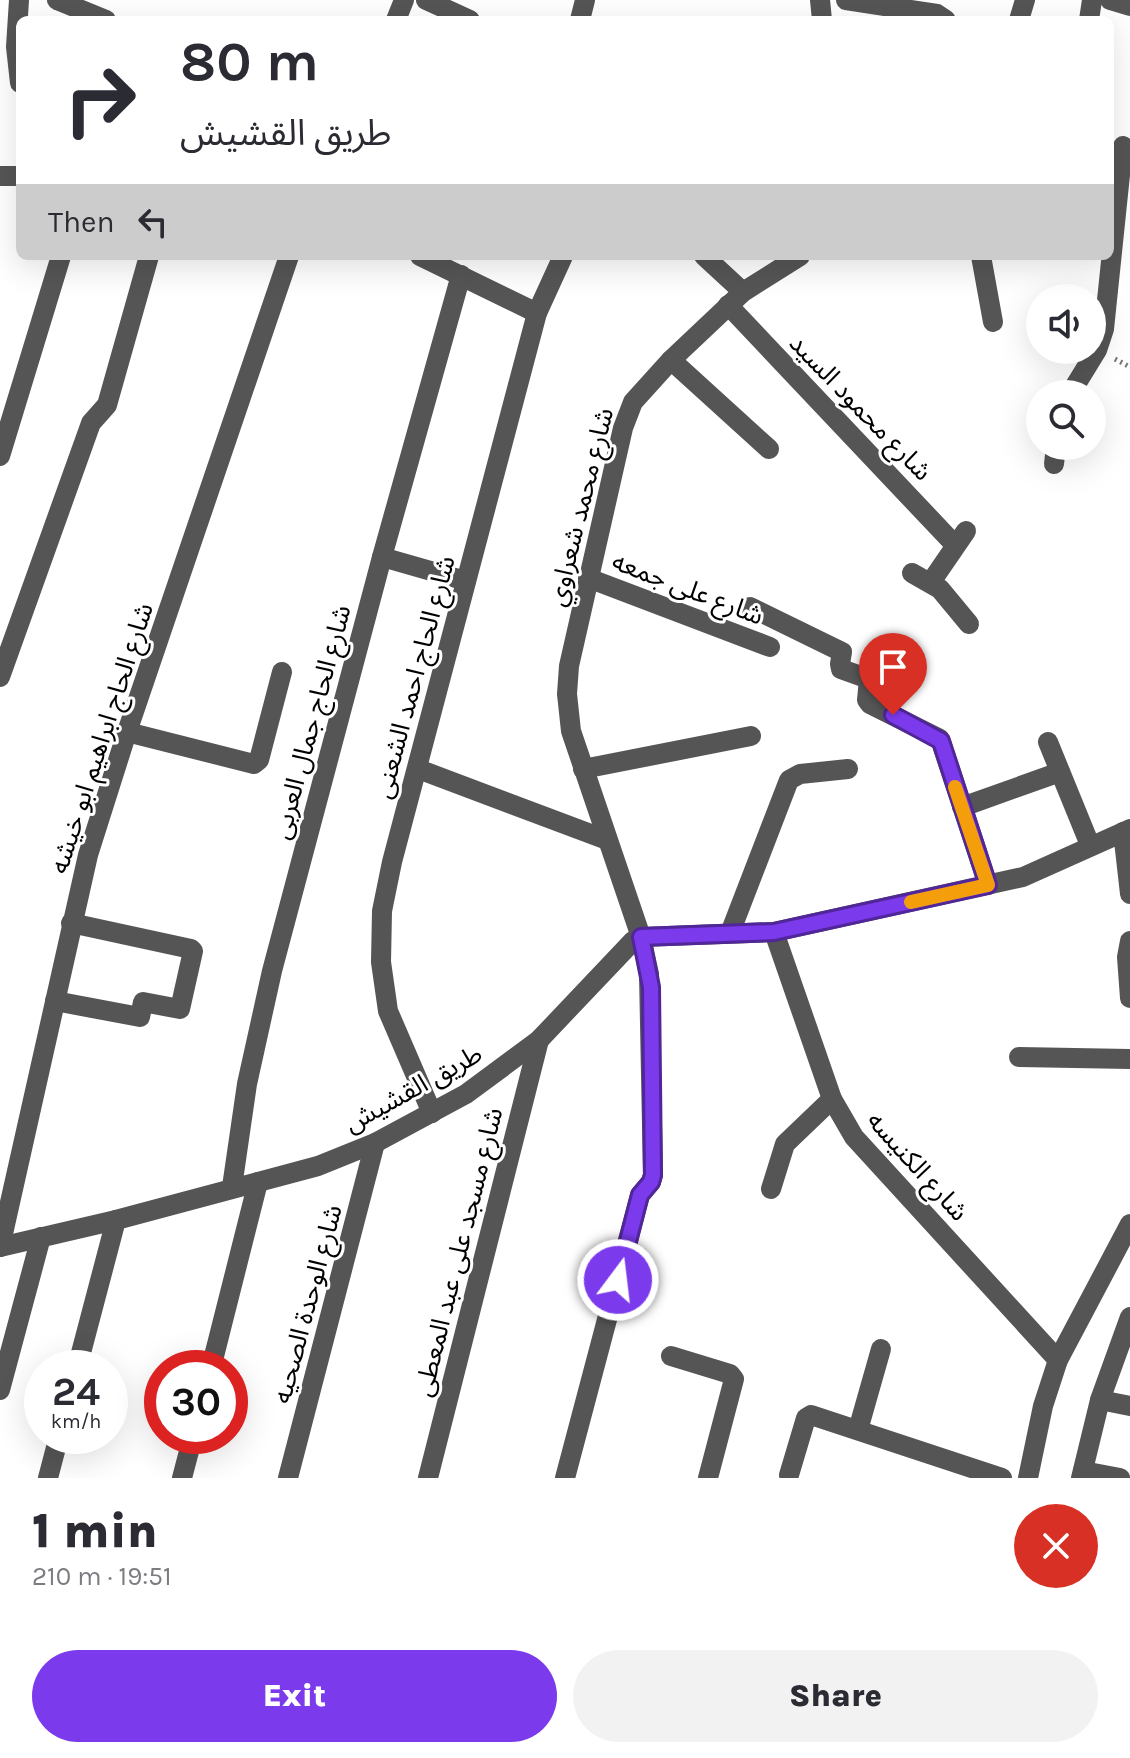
<!DOCTYPE html>
<meta charset="utf-8">
<style>
body{margin:0;font-family:Karla,"Noto Sans Arabic",sans-serif;background:#f2f2f3;color:#2b2b33;height:100vh;display:flex;flex-direction:column;font-size:30px;white-space:nowrap}
*{box-sizing:border-box;margin:0}
p{font-size:26px;color:#7c7c81}
.icon{flex:none;width:44px;height:44px;fill:none;stroke:currentColor;stroke-width:2;stroke-linecap:round;stroke-linejoin:round}
.map{position:relative;height:1478px;overflow:hidden}
.details{display:flex;flex-direction:column;background:#fff;flex:1}
.details>*{flex:none}
.top-card{position:absolute;left:16px;top:16px;width:1098px;height:244px;border-radius:12px;box-shadow:0 8px 32px #0002;background:#fff;color:#2b2b33;overflow:hidden}
.controls{position:absolute;left:1026px;top:284px;display:grid;gap:16px}
.controls a{display:grid;place-items:center;width:80px;height:80px;border-radius:50%;background:#fff;box-shadow:0 8px 32px #0002;font-size:40px}
.speed{position:absolute;left:24px;top:1350px;display:flex;gap:16px;font-size:40px;font-weight:700;text-align:center}
.speed>*{display:grid;place-content:center;width:104px;height:104px;border-radius:50%;background:#fff;box-shadow:0 8px 32px #0002;line-height:1}
.speed small{font-size:20px;font-weight:400}
.speed .limit{border:12px solid #d22;background:#fff;color:#111}
.pin{position:absolute;display:grid;place-items:center;width:68px;height:68px;color:#fff;margin:-82px -34px;border-radius:50% 50% 50% 0;rotate:-45deg;box-shadow:0 0 8px #0007}
.pin .icon{rotate:45deg}
.me{position:absolute;width:88px;margin:-44px;rotate:15deg;stroke-linejoin:round;filter:drop-shadow(0 0 6px #0008)}
.turn{display:flex;align-items:center;gap:28px;height:168px;padding:0 32px;font-size:36px}
.turn .icon{width:104px;height:104px;stroke-width:2.5}
.turn b{display:block;font-size:56px;line-height:68px}
.then{display:flex;align-items:center;height:76px;padding:0 32px;background:#0003;gap:16px;font-size:30px}
.round{display:grid;place-items:center;flex:none;width:84px;height:84px;border-radius:42px;background:#f2f2f3}
.summary{display:flex;align-items:center;justify-content:space-between;height:136px;padding:0 32px}
h1{font-size:48px;font-weight:800;line-height:60px}
.primary-button{display:flex;gap:16px;margin-top:auto;padding:16px 32px}
.primary-button a{flex:1;height:92px;border-radius:48px;background:#7c3aed;color:#fff;font-size:32px;font-weight:800;line-height:92px;text-align:center}
.primary-button a+a{background:#f2f2f3;color:#2b2b33}
.map>svg:first-child{display:block}
</style>
<div class="map">
<svg width="1130" height="1478" viewBox="0 0 1130 1478">
<rect width="100%" height="100%" fill="#fff"/>
<g fill="none" stroke-linecap="round" stroke-linejoin="round">
<path stroke="#777" stroke-width="5" stroke-dasharray="2 4" stroke-linecap="butt" d="M1115 359 1130 367"/>
<g stroke="#555" stroke-width="20">
<path d="M19 0 16 47 20 83"/>
<path d="M57 0 106 20"/>
<path d="M426 0 470 20"/>
<path d="M820 0 822 20"/>
<path d="M846 0 937 14 946 20"/>
<path d="M1110 0 1130 6"/>
<path d="M396 20 404 0"/>
<path d="M580 20 585 0"/>
<path d="M1019 20 1025 0"/>
<path d="M1089 20 1092 0"/>
<path d="M0 176H20"/>
<path d="M420 256 537 313"/>
<path d="M704 256 743 292"/>
<path d="M981 256 993 322"/>
<path d="M728 305 955 545"/>
<path d="M671 360 769 449"/>
<path d="M1070 394 1097 350 1104 329 1123 146"/>
<path d="M0 456 61 256"/>
<path d="M1054 464 1056 446"/>
<path d="M382 557 466 581"/>
<path d="M912 573 940 589 969 624"/>
<path d="M588 578 770 647"/>
<path d="M931 582 966 531"/>
<path d="M750 607 842 652 840 664 841 669 869 679 867 700 870 704 940 739 988 885"/>
<path d="M0 677 91 423 107 405 149 256"/>
<path d="M127 732 254 764 259 760 282 672"/>
<path d="M1048 742 1090 845"/>
<path d="M418 769 607 840"/>
<path d="M583 769 751 736"/>
<path d="M962 807 1060 772"/>
<path d="M1123 832 1130 894"/>
<path d="M774 932 832 1099 854 1137 1058 1360"/>
<path d="M730 933 789 780 800 774 848 769"/>
<path d="M1130 941 1127 957 1130 998"/>
<path d="M55 1001 140 1017 143 1002 180 1009 193 951 191 949 71 923"/>
<path d="M1019 1057 1130 1059"/>
<path d="M432 1113 388 1011 381 962 382 911 392 862 537 313 563 256"/>
<path d="M232 1187 247 1084 272 971 382 557 461 275"/>
<path d="M771 1189 785 1144 832 1099"/>
<path d="M0 1247 116 1220 318 1166 375 1143 466 1094 539 1040 633 941 641 937 774 932 1023 877 1130 829"/>
<path d="M0 1247 88 855 127 732 289 256"/>
<path d="M671 1356 730 1374 734 1379 708 1478"/>
<path d="M77 1368 116 1220"/>
<path d="M211 1368 258 1182"/>
<path d="M0 1390 41 1237"/>
<path d="M1100 1400 1130 1406"/>
<path d="M858 1430 881 1349"/>
<path d="M1083 1471 1120 1478"/>
<path d="M789 1475 806 1418 811 1415 1002 1478"/>
<path d="M48 1478 59 1436"/>
<path d="M182 1478 193 1436"/>
<path d="M288 1478 375 1143"/>
<path d="M428 1478 539 1040"/>
<path d="M565 1478 640 1195 651 1182 653 1175 649 974 641 937 571 731 567 694 569 666 623 428 633 402 671 360 743 292 800 256"/>
<path d="M1028 1478 1043 1406 1058 1360 1130 1224"/>
<path d="M1081 1478 1100 1400 1130 1317"/>
</g>
</g>
<g fill="none" stroke-linecap="round" stroke-linejoin="round">
<defs>
<path id="route" d="M618 1280 640 1195 651 1182 653 1175 651 987 641 937 774 932 988 885 941 741 893 715"/>
</defs>
<use href="#route" stroke="#51269a" stroke-width="20"/>
<use href="#route" stroke="#7c3aed" stroke-width="14"/>
<path stroke="#f59e0b" stroke-width="14" d="M911 902 988 885 955 787"/>
</g>
<g text-anchor="middle" stroke-width="6" stroke-linejoin="round" paint-order="stroke">
<g font-size="26" fill="#000" stroke="#fff">
<text transform="translate(861 407) rotate(46)" y="9">شارع محمود السيد</text>
<text transform="translate(580 507) rotate(-76)" y="9">شارع محمد شعراوي</text>
<text transform="translate(688 588) rotate(21)" y="9">شارع على جمعه</text>
<text transform="translate(414 677) rotate(-75)" y="9">شارع الحاج احمد الشعنى</text>
<text transform="translate(311 722) rotate(-75)" y="9">شارع الحاج جمال العربى</text>
<text transform="translate(101 738) rotate(-72)" y="9">شارع الحاج ابراهيم ابو خيشه</text>
<text transform="translate(413 1088) rotate(-29)" y="9">طريق القشيش</text>
<text transform="translate(918 1166) rotate(48)" y="9">شارع الكنيسه</text>
<text transform="translate(458 1252) rotate(-76)" y="9">شارع مسجد على عبد المعطى</text>
<text transform="translate(307 1304) rotate(-75)" y="9">شارع الوحدة الصحيه</text>
</g>
</g>
</svg>
<div class="controls">
<a><svg class="icon" aria-label="sound" viewBox="0 0 24 24"><path d="M4 9h4l5-4v14l-5-4H4zM17 9q2 3 0 6"/></svg></a>
<a><svg class="icon" aria-label="search" viewBox="0 0 24 24"><circle cx="10" cy="10" r="6"/><path d="M15 15l6 6"/></svg></a>
</div>
<div class="speed"><div>24<small>km/h</small></div><div class="limit">30</div></div>
<div class="pin" style="left:893px;top:715px;background:#d93025"><svg class="icon" aria-label="arrive" viewBox="0 0 24 24"><path d="M6 21V4h12l-3 4 3 4H6"/></svg></div>
<svg class="me" style="left:618px;top:1280px" viewBox="-20 -20 40 40"><circle r="17" fill="#7c3aed" stroke="#fff" stroke-width="3"/><path d="M0-11L8 9 0 5-8 9z" fill="#fff"/></svg>
<div class="top-card">
<div class="turn"><svg class="icon" aria-label="right" viewBox="0 0 24 24"><path d="M7 20v-9h11M14 6l5 5-5 5"/></svg><div><b>80 m</b>طريق القشيش</div></div>
<div class="then">Then<svg class="icon" aria-label="left" viewBox="0 0 24 24"><path d="M17 20v-9H6M10 6l-5 5 5 5"/></svg></div>
</div>
</div>
<section class="details">
<div class="summary"><div><h1>1 min</h1><p>210 m · 19:51</p></div><a class="round" style="background:#d93025;color:#fff"><svg class="icon" aria-label="close" viewBox="0 0 24 24"><path d="M6 6l12 12M18 6L6 18"/></svg></a></div>
<div class="primary-button"><a>Exit</a><a>Share</a></div>
</section>
